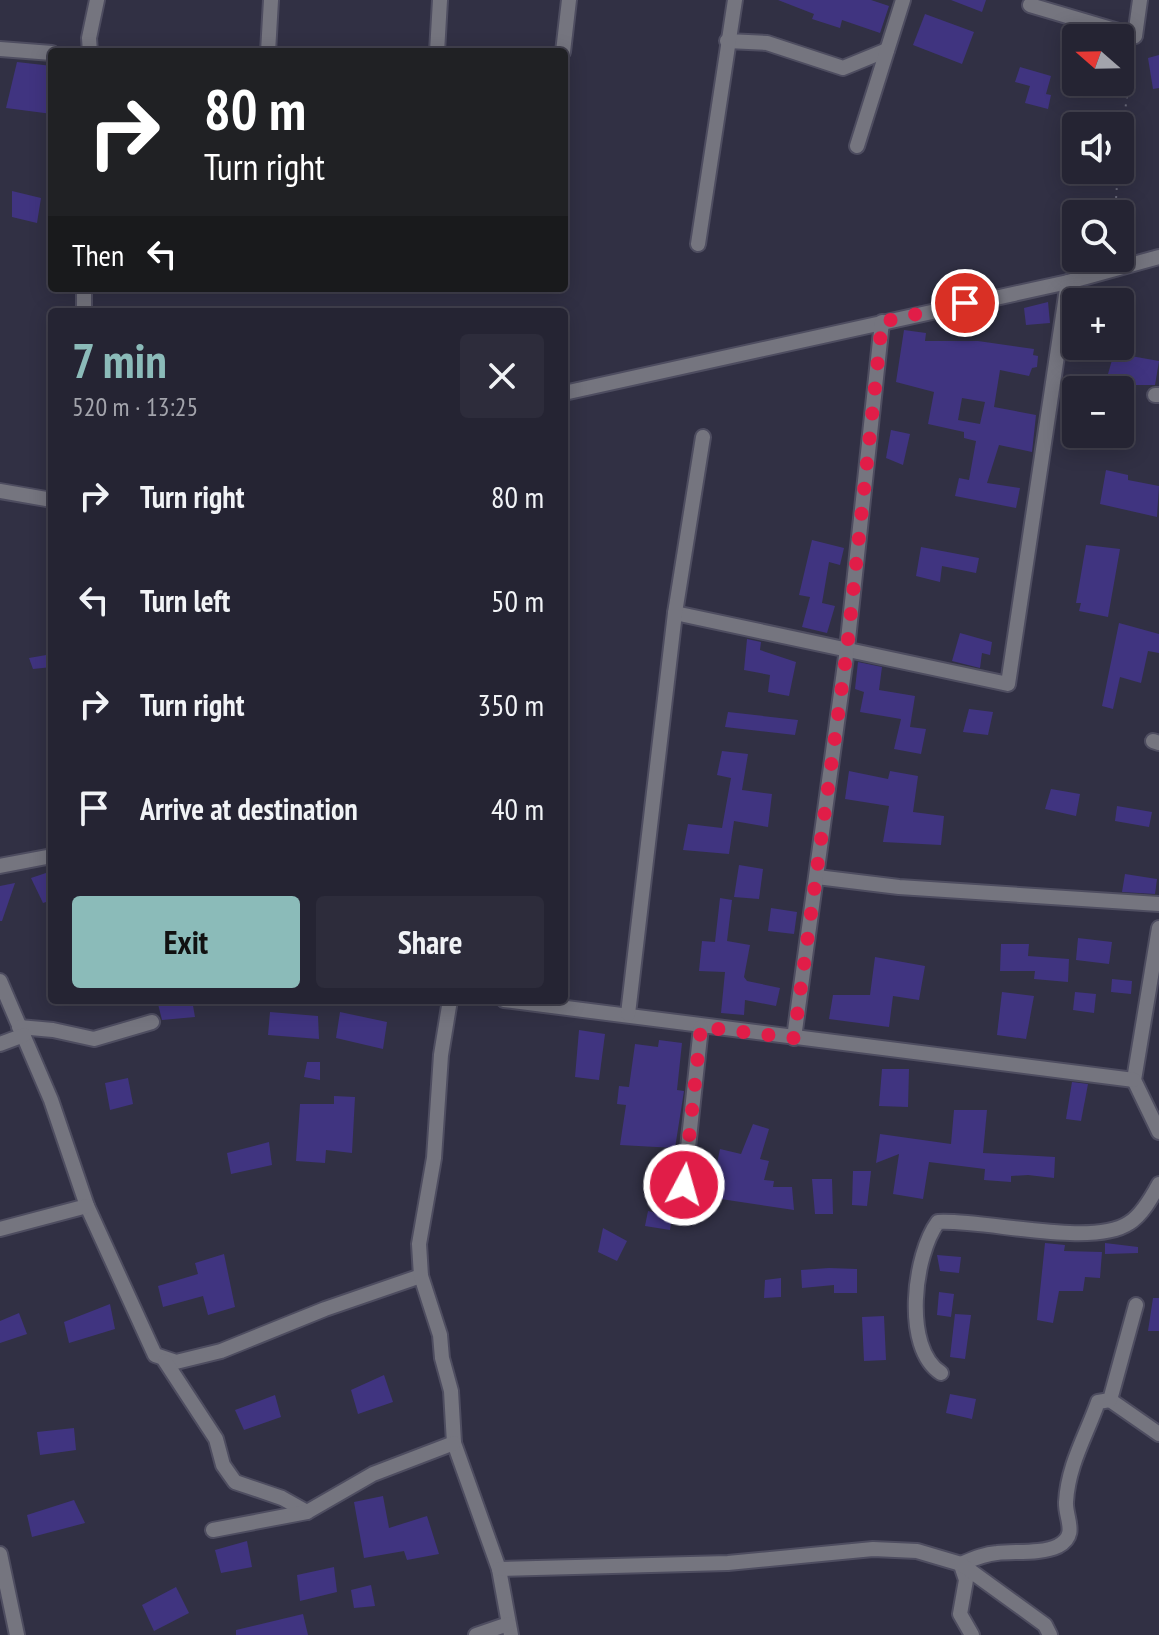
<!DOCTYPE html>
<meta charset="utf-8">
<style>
body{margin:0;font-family:"PT Sans Narrow",sans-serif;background:#2d2c3b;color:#f1f3f6;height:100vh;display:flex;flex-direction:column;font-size:30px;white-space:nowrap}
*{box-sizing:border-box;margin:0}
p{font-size:26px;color:#a3a4ac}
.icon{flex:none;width:44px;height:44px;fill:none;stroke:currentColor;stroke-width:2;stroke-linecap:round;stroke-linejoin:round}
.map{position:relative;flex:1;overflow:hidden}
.sheet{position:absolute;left:48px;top:308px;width:520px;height:696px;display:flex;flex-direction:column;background:#252433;border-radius:8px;box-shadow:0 4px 20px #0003,0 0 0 2px #42414e}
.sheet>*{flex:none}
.banner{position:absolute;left:48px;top:48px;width:520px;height:244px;border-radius:8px;box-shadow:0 4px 20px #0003,0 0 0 2px #42414e;background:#202124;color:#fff;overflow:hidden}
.needle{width:52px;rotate:290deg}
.controls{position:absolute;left:1062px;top:24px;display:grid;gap:16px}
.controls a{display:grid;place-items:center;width:72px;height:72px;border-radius:8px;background:#252433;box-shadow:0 4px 20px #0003,0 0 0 2px #42414e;font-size:40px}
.pin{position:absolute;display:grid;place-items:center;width:68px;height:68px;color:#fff;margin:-34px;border:4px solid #fff;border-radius:50%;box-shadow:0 2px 8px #0007}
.me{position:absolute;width:88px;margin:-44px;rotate:6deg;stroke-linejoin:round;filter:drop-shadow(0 0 6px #0008)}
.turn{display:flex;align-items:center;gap:28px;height:168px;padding:0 24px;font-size:36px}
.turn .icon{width:104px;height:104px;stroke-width:2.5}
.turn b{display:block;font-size:56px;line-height:68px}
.then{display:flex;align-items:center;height:76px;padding:0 24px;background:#0003;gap:16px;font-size:30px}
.round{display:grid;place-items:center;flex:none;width:84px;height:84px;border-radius:8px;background:#2d2c3b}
.overview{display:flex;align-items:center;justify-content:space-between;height:136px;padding:0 24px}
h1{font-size:48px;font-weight:600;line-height:60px;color:#8bbbb9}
.action{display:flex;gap:16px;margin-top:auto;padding:16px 24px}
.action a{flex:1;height:92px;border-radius:8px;background:#8bbbb9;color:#111;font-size:32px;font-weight:600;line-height:92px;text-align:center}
.action a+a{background:#2d2c3b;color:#f1f3f6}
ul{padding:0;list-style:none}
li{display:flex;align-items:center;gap:24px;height:104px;padding:0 24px}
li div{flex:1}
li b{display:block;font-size:30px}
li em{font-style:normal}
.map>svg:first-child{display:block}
</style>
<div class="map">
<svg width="1159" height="1635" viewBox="0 0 1159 1635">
<rect width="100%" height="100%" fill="#313044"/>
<g fill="#403480" fill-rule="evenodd">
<path d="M778 0H871L889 6 880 33 842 20 840 28 812 19 814 14Z"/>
<path d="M951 0H986L982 12Z"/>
<path d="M925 14 974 32 962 64 913 45Z"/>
<path d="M1159 55V88L1153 89 1148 58Z"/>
<path d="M17 62 52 66V114L6 108Z"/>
<path d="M1020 67 1051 76 1046 94 1051 95 1048 109 1025 103 1030 86 1015 82Z"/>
<path d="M12 191 41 198 37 223 12 217Z"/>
<path d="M1048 302 1050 323 1026 325 1024 308Z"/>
<path d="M904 330 926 333 925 341H978L1034 349 1033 355 1038 356 1037 367 1032 368 1029 376 1000 370 994 407 1036 415 1032 452 999 445 987 483 1020 488 1016 508 955 496 959 478 969 480 976 441 964 438V432L928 424 934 392 896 382ZM962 398 985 402 980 424 958 420Z"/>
<path d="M1114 353 1159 361 1155 385H1134L1126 436 1120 435V383L1106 381Z"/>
<path d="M891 430 910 434 903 465 886 458Z"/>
<path d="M1106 470 1128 475V480L1159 486 1157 517 1100 504Z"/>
<path d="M812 540 844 548 840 565 829 562 822 603 835 606 827 633 802 627 810 597 799 595Z"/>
<path d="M1086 545 1120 549 1108 617 1079 611 1081 603H1076Z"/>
<path d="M921 547 979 558 976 573 942 566 940 582 916 576Z"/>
<path d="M1119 623 1159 634V653L1148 651 1141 683 1120 677 1113 709 1102 706Z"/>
<path d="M960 633 992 642 990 655 982 653 980 668 952 661Z"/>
<path d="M747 639 761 642 760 650 796 662 789 696 768 692 770 675 744 670Z"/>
<path d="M52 654V667L33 669 29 658Z"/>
<path d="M858 662 882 667 879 690 915 696 910 727 926 729 921 754 894 749 901 719 860 712 864 692 855 689Z"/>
<path d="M969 709 993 712 988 735 963 732Z"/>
<path d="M728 712 798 720 795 735 725 727Z"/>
<path d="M722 751 748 754 742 790 772 794 768 827 734 821 729 854 683 850 688 824 722 828 731 778 717 775Z"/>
<path d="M849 771 888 779 890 771 918 776 913 812 944 816 941 845 883 842 889 806 845 799Z"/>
<path d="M1051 789 1080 794 1076 816 1045 809Z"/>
<path d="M1117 806 1152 812 1149 827 1115 821Z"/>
<path d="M739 865 763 869 759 899 734 897Z"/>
<path d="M49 872 52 900 43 903 31 878Z"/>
<path d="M1125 874 1157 879 1155 894 1122 892Z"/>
<path d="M15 883 2 921H0V886Z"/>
<path d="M720 898 732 900 727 941 750 945 744 977 747 981 780 988 776 1006 745 1000 744 1015 721 1013 725 972 699 971 702 941 715 942Z"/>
<path d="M771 908 797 912 794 934 768 931Z"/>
<path d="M1078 938 1112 942 1109 964 1076 960Z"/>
<path d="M1001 944H1029L1028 956 1069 959 1068 982 1034 979 1035 971H1000Z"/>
<path d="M875 957 925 966 919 1000 893 996 889 1027 829 1019 833 995H870Z"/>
<path d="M1112 979 1132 981 1131 994 1111 992Z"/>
<path d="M1002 992 1034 996 1026 1039 997 1035Z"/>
<path d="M1075 992 1096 994 1094 1013 1073 1010Z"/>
<path d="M157 1000H192L195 1017 162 1020Z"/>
<path d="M270 1012 318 1016 319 1039 268 1035Z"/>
<path d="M340 1012 387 1022 383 1049 336 1038Z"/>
<path d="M579 1030 605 1034 599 1080 575 1077Z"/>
<path d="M659 1040 682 1043 677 1090 684 1091 675 1148 620 1145 626 1105 617 1104 619 1086 629 1087 635 1044 658 1047Z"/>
<path d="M307 1062H320V1080L304 1077Z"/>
<path d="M882 1069H909L908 1107 879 1106Z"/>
<path d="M128 1078 133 1104 110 1110 105 1083Z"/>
<path d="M1072 1082 1088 1084 1081 1121 1066 1119Z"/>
<path d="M334 1096 355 1097 352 1153 326 1150 325 1163 296 1161 300 1104H334Z"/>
<path d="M954 1110H987L983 1153 1055 1157 1054 1178 1028 1175 1011 1176V1182L984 1180 985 1169 929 1162 923 1199 893 1194 899 1154 876 1163 880 1134 951 1144Z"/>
<path d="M753 1124 769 1129 760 1159 769 1161 764 1180 774 1181 773 1187H792L794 1210 701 1196 704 1171 715 1173 720 1149 741 1154Z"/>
<path d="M269 1142 272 1165 231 1174 227 1153Z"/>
<path d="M853 1171H871L867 1206 852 1205Z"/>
<path d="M812 1179H832L833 1214H815Z"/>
<path d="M648 1211 672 1216 670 1230 645 1226Z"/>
<path d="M603 1228 627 1241 617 1261 598 1252Z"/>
<path d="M1045 1243 1065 1245 1064 1251 1102 1252 1100 1278 1085 1277 1083 1291H1059L1053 1323 1037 1320Z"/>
<path d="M1105 1243 1138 1247V1253L1105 1254Z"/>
<path d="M224 1254 235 1307 208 1315 203 1296 163 1307 158 1286 198 1274 195 1263Z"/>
<path d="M937 1255 961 1257 959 1273 940 1271Z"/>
<path d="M829 1268 857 1269V1293H834V1285L802 1288 801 1270Z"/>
<path d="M781 1278V1297L764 1298 765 1280Z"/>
<path d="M939 1292 954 1294 951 1317 937 1315Z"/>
<path d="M1153 1298H1159V1331H1148Z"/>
<path d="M110 1304 115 1329 69 1343 64 1322Z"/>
<path d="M19 1313 27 1334 0 1343V1321Z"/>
<path d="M955 1314 971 1315 965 1359 950 1357Z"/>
<path d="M884 1316 886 1360 864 1361 862 1317Z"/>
<path d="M384 1375 393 1402 358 1414 351 1390Z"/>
<path d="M950 1394 976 1399 972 1419 946 1413Z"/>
<path d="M275 1395 281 1417 244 1430 235 1410Z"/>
<path d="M74 1428 76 1450 40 1455 37 1432Z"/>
<path d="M383 1496 389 1528 427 1516 439 1554 407 1560 404 1551 364 1558 354 1502Z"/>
<path d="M74 1500 85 1523 32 1537 27 1515Z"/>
<path d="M247 1541 252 1567 221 1573 215 1550Z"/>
<path d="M334 1567 337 1592 300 1601 297 1575Z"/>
<path d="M371 1585 375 1606 354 1608 351 1590Z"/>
<path d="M176 1587 189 1613 154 1631 142 1605Z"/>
<path d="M303 1614 308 1635H236V1630Z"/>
</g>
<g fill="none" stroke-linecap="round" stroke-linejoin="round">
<defs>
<g id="minor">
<path d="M1030 5 1135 36 1140 0"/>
<path d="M727 41 767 43 843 68 887 50"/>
<path d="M0 49 52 53"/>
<path d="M90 52 89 38 97 0"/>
<path d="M268 52 271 0"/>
<path d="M437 52 440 0"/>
<path d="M563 52 569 0"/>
<path d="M857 146 903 0"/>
<path d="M698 244 735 0"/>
<path d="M84 312V288"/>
<path d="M564 393 1068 282 1159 257"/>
<path d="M1155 395H1159"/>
<path d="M0 491 52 500"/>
<path d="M675 613 1008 684 1068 282"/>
<path d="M1153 741 1159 743"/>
<path d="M0 866 52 856"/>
<path d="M817 877 899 887 1159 904"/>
<path d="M1159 928 1134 1080 1159 1132"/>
<path d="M0 981 51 1100 87 1206 155 1355 176 1362 221 1351 325 1309 421 1276"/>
<path d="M450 1000 441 1055 434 1158 419 1244 421 1276 440 1335 442 1358 451 1391 454 1443 499 1569 511 1635"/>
<path d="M504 1000 1134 1080"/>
<path d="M628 1014 675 613 703 437"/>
<path d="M19 1027 53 1030 94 1039 152 1022"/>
<path d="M794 1038 847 649 882 322"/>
<path d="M0 1044 24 1035"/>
<path d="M684 1185 701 1027"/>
<path d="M0 1229 87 1206"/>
<path d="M165 1361 216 1439 223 1465 235 1482 282 1498 307 1512"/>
<path d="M941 1373C902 1348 914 1254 938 1222 984 1219 1092 1248 1129 1223 1142 1215 1152 1197 1159 1184"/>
<path d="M1110 1400 1159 1434"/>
<path d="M213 1530 307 1512 373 1474 454 1443"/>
<path d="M0 1554 17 1635"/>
<path d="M961 1564C973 1559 984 1554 997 1553 1015 1551 1041 1554 1058 1546 1079 1535 1065 1518 1066 1502 1068 1465 1086 1436 1098 1402L1110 1400 1136 1305"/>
<path d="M961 1565 966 1580 960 1614 972 1635"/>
<path d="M499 1569 728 1563 873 1549 917 1551 961 1564 1045 1625 1050 1635"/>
<path d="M476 1635 508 1624"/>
</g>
</defs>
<use href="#minor" stroke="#4e4d60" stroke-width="18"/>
<g stroke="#69697a" stroke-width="2" stroke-dasharray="2 6" stroke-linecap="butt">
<path d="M1120 146 1134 48"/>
<path d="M1115 214 1118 170"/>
</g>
<use href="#minor" stroke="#75757f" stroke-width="14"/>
</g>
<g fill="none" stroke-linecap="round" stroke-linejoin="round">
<path stroke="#e11d48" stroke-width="14" stroke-dasharray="0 25.2" d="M684 1185 701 1027 794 1038 847 649 882 322 965 303"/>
</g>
</svg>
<div class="controls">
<a><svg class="needle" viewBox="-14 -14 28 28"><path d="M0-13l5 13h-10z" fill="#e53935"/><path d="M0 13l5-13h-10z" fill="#a3a4ac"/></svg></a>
<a><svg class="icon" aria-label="sound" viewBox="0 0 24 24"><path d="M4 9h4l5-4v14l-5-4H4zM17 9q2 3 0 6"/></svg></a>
<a><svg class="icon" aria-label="search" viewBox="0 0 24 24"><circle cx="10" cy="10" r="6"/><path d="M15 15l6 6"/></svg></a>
<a>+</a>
<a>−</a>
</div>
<div class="pin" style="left:965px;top:303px;background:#d93025"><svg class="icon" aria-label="arrive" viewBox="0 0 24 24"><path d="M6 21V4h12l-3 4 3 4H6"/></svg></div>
<svg class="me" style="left:684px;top:1185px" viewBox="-20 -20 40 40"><circle r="17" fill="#e11d48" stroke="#fff" stroke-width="3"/><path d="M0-11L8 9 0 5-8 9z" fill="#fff"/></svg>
<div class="banner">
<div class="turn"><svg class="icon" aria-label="right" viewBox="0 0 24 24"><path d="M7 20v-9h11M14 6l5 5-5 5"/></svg><div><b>80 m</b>Turn right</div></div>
<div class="then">Then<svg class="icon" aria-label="left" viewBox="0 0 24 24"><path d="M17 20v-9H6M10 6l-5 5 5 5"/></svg></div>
</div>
<section class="sheet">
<div class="overview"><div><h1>7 min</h1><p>520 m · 13:25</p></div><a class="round"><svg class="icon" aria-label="close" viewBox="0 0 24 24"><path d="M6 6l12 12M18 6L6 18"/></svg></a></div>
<ul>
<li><svg class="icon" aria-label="right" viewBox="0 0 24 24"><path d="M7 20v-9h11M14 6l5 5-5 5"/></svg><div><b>Turn right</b></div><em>80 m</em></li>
<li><svg class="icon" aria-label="left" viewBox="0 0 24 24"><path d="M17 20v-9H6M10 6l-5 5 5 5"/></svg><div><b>Turn left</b></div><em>50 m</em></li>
<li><svg class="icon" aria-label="right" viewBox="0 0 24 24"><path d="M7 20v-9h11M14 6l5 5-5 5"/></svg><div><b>Turn right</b></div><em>350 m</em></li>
<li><svg class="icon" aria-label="arrive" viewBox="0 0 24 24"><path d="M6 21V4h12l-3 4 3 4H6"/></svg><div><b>Arrive at destination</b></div><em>40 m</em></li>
</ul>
<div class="action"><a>Exit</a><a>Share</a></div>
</section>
</div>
